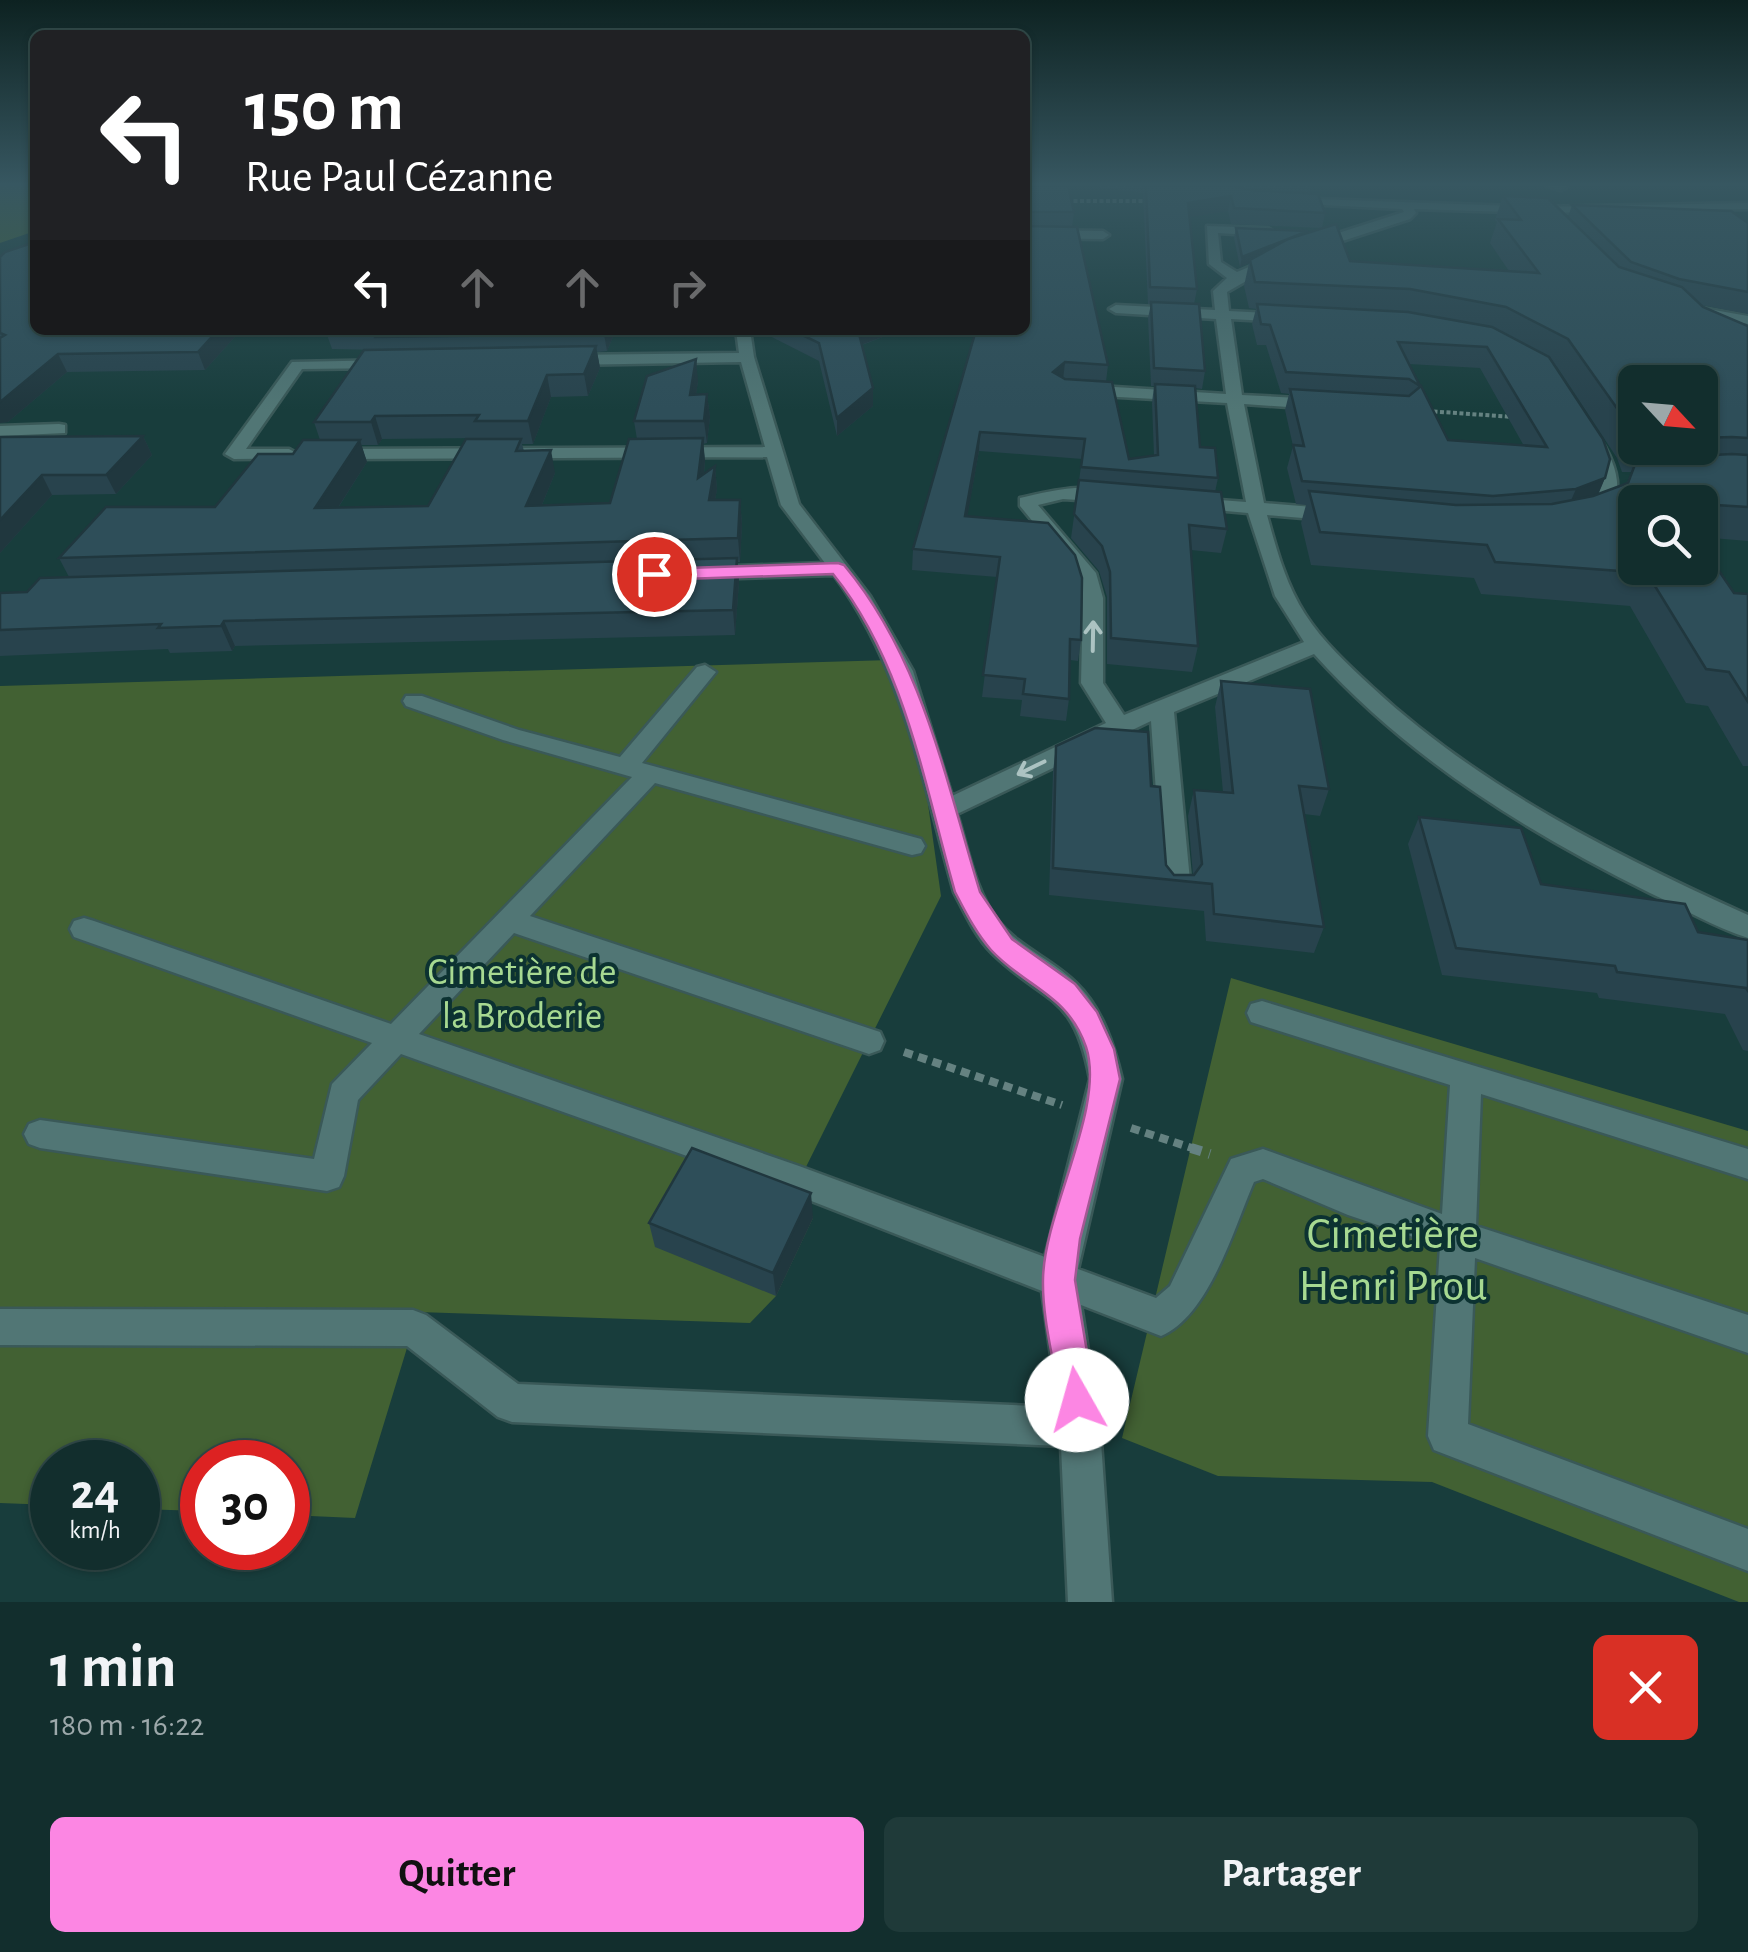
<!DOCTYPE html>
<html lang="fr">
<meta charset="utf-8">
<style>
body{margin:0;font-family:"Alegreya Sans",sans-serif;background:#1f3a39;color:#f1f3f6;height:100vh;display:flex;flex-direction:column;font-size:38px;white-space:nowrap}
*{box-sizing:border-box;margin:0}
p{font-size:32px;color:#9ca8aa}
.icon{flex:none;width:55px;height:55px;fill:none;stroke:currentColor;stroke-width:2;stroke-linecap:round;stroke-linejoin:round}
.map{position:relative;height:1602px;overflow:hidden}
.drawer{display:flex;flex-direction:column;background:#122e2d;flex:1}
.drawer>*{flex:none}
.hud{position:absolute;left:30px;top:30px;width:1000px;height:305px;border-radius:15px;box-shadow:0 2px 8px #0004,0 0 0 2px #314a49;background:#202124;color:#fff;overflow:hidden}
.needle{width:65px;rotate:116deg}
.fabs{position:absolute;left:1618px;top:365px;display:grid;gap:20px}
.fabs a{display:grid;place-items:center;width:100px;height:100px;border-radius:15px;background:#122e2d;box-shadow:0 2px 8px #0004,0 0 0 2px #314a49;font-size:50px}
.speed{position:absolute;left:30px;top:1440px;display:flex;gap:20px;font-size:50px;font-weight:700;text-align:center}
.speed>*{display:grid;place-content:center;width:130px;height:130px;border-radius:50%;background:#122e2d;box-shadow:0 2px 8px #0004,0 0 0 2px #314a49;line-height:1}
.speed small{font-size:25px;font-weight:400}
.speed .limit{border:15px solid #d22;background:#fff;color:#111}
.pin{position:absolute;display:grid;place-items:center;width:85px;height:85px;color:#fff;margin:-42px;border:5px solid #fff;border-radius:50%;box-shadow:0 2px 10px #0007}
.me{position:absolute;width:110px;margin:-55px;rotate:353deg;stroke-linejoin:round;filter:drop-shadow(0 0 8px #0008)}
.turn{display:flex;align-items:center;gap:35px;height:210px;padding:0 50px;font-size:45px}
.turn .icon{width:130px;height:130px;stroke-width:2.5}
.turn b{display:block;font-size:70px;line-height:85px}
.lanes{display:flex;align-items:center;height:95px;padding:0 50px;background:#0003;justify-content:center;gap:50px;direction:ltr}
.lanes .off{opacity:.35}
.round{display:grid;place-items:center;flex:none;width:105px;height:105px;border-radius:15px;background:#1f3a39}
.overview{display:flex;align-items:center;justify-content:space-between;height:170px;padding:0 50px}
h1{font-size:60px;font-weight:700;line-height:75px}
.action{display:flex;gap:20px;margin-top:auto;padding:20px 50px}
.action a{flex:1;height:115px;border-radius:15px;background:#fc86e3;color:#111;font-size:40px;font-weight:700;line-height:115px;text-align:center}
.action a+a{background:#1f3a39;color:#f1f3f6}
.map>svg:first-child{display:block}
</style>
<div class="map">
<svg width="1748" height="1602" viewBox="0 0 1748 1602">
<rect width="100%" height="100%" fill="#183d3c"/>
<g fill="#426133">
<path d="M0 186H35V231L0 243Z"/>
<path d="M891 660 918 733 941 896 799 1181 813 1218 776 1296 750 1323 418 1312 355 1518 288 1515V1462H202V1511L138 1509V1462H52V1505L0 1503V686Z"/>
<path d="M1231 978 1748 1131V1602H1739L1432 1482 1218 1476 1122 1438Z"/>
</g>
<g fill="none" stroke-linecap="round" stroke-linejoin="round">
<defs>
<g id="minor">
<path d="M1547 186H1566L1567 187 1561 190Z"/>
<path d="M1288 198 1539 207 1748 203V209L1539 213 1414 209 1416 213 1410 219 1281 261 1227 292 1229 311 1285 314 1292 318 1285 322 1231 319 1242 395 1317 399 1325 404 1317 409 1244 404 1264 503 1338 509 1347 515 1338 521 1267 515C1276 548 1286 585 1305 614 1323 642 1348 665 1372 687 1481 788 1613 854 1748 915V938C1714 927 1682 908 1650 893 1525 831 1408 758 1314 654L1174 712 1191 891 1187 898H1167L1163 891 1151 721 957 814C968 849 975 891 998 921 1020 948 1052 959 1076 983 1102 1008 1114 1045 1122 1079L1078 1269 1156 1298 1170 1286 1231 1159 1263 1149 1442 1214 1450 1085 1251 1022 1247 1013 1251 1004 1262 1001 1748 1149V1179L1481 1094 1476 1226 1748 1315V1353L1475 1258 1468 1424 1748 1529V1571L1434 1450 1428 1436 1440 1246 1348 1215 1263 1179 1254 1182C1234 1228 1209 1316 1161 1336L1081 1305 1100 1427 1112 1602H1068L1061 1446 512 1422 498 1417 407 1346 0 1345V1309L413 1310 426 1315 518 1384 1058 1407 1042 1291 796 1195 401 1054 358 1100 344 1176 339 1187 327 1191 40 1148 29 1144 24 1134 29 1124 40 1120 314 1159 332 1084 372 1043 74 937 70 929 74 921 84 918 94 921 391 1024 632 777 503 740 406 706 403 701 406 696H422L519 730 620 757 697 667 705 665 716 672 642 763 921 839 925 846 921 853 912 855 655 783 530 916 880 1032 884 1041 880 1050 869 1054 514 933 419 1034 799 1166 1045 1257 1090 1079C1074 991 1045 1005 992 953 975 936 965 913 954 892 923 784 903 667 834 575L708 579 698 573 708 567 825 563 781 505 767 457 334 459 325 454 334 449 765 447 741 362 567 365 559 360 567 355 739 353 736 330H750L754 357 799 504 870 596 913 671 952 796 1106 723 1081 683 1083 598 1076 574 1020 506V498C1047 492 1094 479 1118 497L1109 502 1063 499 1038 505 1096 573 1103 598V683L1124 715 1304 642 1275 596 1248 513 1193 508 1184 503 1193 498 1246 502 1227 403 1083 395 1075 390 1083 385 1226 394 1216 319 1116 313 1109 309 1116 305 1215 310 1213 291 1227 278 1209 264 1207 226 1268 228 1274 232 1268 236 1218 233 1221 262 1237 272 1301 245 1404 212 1402 209 1284 203Z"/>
<path d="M1025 230 1103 231 1109 235 1103 239 1025 238Z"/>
<path d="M1697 307 1748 316V324L1692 314V308Z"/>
<path d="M392 360V366L387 368 302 369 246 449H289L298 454 295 458 234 459 225 454 292 362Z"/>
<path d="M59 424 65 425V433L0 436V426Z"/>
<path d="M1593 436 1599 437C1614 460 1624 485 1612 511L1595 520 1586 514 1597 504C1602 480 1597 462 1585 441Z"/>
</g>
</defs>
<use href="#minor" stroke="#3a5958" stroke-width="5"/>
<g stroke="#658281" stroke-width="4" stroke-dasharray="4 2.5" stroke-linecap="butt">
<path d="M1067 201H1150"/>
<path d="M1427 411 1514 417"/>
</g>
<g stroke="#658281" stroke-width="8" stroke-dasharray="9 6" stroke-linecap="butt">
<path d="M904 1052 1062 1105"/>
<path d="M1131 1128 1198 1150"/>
</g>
<path stroke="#658281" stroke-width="10" stroke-dasharray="11 8" stroke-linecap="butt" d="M1191 1148 1210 1154"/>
<use href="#minor" fill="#517675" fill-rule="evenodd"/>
</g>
<g fill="#28434d" fill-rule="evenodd">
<path d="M1025 186 1074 212 1072 227 1108 365 1106 382 1129 459 1154 456 1152 403 1154 386H1151L1148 318 1151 304H1148L1143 193 1091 186H1311L1309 194 1325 213 1322 228 1231 224 1228 211 1189 217 1197 289 1194 304 1205 371 1202 389 1195 388 1200 447 1218 478 1215 492 1227 529 1221 553 1191 550 1198 646 1192 672 1107 664V597L1099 571 1071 538 1082 459 979 451 967 516 1081 640 1078 661 1070 660 1069 699 1066 721 1020 716 1022 700 982 697 997 577 912 570 913 549 1025 330Z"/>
<path d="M1503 196 1568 217 1572 205 1748 223V314L1701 305 1748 326V541L1700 537V502H1635L1734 593 1748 594V766H1743L1708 706 1686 703 1630 606 1481 594 1474 578 1311 565 1301 523 1306 505 1296 504 1287 468 1293 446 1285 410 1289 394 1281 393 1266 345H1257L1252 324 1256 309 1249 308 1244 286 1249 263 1240 267 1234 238 1236 228 1307 233 1350 261 1509 271 1490 243 1497 222 1495 220ZM1409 364 1480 368 1524 446 1448 440ZM1554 365 1557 367 1617 458 1622 472H1632L1626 484 1598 495 1605 478ZM1635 382H1700V448H1635Z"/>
<path d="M0 257 35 330H241L205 370 67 372 8 422 0 423Z"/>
<path d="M616 330 607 351 597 352 600 368 588 396 551 397 533 444H522L524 451 555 473 542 505 610 503 637 439 634 421 698 381 696 394H707L710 417 707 443 703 444 705 461 704 474 715 466 717 489 715 500H740L742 524 740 562H737L739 582 735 635 235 646 232 651 170 653 168 649 0 656V593L27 592 69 577 59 558 215 507 293 454 320 440 314 422 380 350 332 349 326 332ZM479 438 480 439 428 506 338 508 367 462 361 445H378L382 439Z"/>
<path d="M758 330H901L862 345 873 406 837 436 819 361Z"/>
<path d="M143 436 152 455 116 494 52 495 0 553V437Z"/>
<path d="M1221 681 1329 789 1320 816 1304 814 1324 927 1314 953 1206 941 1204 911 1049 895 1053 772 1056 746 1151 786 1166 865 1174 875H1193L1188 816 1194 790 1223 792 1215 707Z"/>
<path d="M1419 817 1541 884 1698 932 1748 940V1051L1743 1050 1725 1014 1599 998 1597 993 1442 975 1408 844Z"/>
<path d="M813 1218 776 1296 655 1247 649 1223Z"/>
</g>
<g fill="#20373e">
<path d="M1231 196 1228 211 1185 218 1188 203Z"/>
<path d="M1308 231 1305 241 1240 267 1242 257Z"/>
<path d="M218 330H241L205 370 198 352Z"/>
<path d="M606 330H616L607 351 604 334Z"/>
<path d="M858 330H901L858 346Z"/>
<path d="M596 346 600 368 588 396 584 374Z"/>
<path d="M58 354 67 372 8 422 0 423V402Z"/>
<path d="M696 359 698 381 693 417 690 395Z"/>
<path d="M1065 362 1063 380 1053 372Z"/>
<path d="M547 375 551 397 533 444 528 421Z"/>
<path d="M873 388V406L837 436V418Z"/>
<path d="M707 394 710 417 707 443 704 421Z"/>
<path d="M375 416 382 439 378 445 371 422Z"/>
<path d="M980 432 979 451 964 536 965 516Z"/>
<path d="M143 436 152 455 116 494 106 475Z"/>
<path d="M703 438 705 461 701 502 698 478Z"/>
<path d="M360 440 367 462 323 531 315 508Z"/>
<path d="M551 450 555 473 532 529 526 506Z"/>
<path d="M715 466 717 489 711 524 709 500Z"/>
<path d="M42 475 52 495 0 553V520Z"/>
<path d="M1605 478 1595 501 1566 512 1576 489Z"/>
<path d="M740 500 742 524 740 562 738 538Z"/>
<path d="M737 558 739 582 735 635 733 610Z"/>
<path d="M224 621 235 646 232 651 221 626Z"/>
<path d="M811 1193 813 1218 776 1296 773 1273Z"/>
</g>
<g fill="#2e4e59" stroke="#20373e" stroke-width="2.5">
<path d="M1025 186H1068L1074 212H1025Z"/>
<path d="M1146 186H1233L1251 190 1318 194 1325 213 1234 208 1231 196 1188 203 1197 289 1150 287Z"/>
<path d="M1503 196 1548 198 1619 267 1682 287 1703 307 1748 326V438L1732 437 1700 438V382H1635V438L1631 428 1568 339 1506 307 1410 289 1255 282 1250 260 1288 239 1336 224 1350 261 1539 273 1498 219 1521 220Z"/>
<path d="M1572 205 1731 211 1748 223V292L1679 279 1631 262Z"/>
<path d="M1025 220 1026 226 1077 227 1108 365 1065 362 1053 372 1065 379 1112 382 1129 459 1158 455 1155 384 1195 386 1200 447 1215 448 1218 478 1081 467 1085 439 980 432 965 516 1048 523 1075 555 1082 578 1081 640 1070 639 1069 699 1023 694 1025 679 983 675 1000 557 913 549 976 330H1025Z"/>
<path d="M1236 228 1308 231 1242 257Z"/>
<path d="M35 242V330H218L198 352 58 354 0 402V338L5 335 0 333V257L5 252Z"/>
<path d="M1151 302 1199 304 1205 371 1154 368Z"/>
<path d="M1257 304 1408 312 1492 327 1549 357 1603 439 1610 459 1605 478 1576 489 1493 496 1302 481 1293 445 1304 446 1290 389 1409 396 1421 386 1448 440 1547 447 1487 347 1398 342 1420 386 1409 379 1286 372 1270 325 1261 324Z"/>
<path d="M328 330H606L604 334 376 337 380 332H326Z"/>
<path d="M792 330H858L873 388 837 418 819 343Z"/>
<path d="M596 346 584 374 547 375 528 421H475L479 415 375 416 371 422H314L364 350Z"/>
<path d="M696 359 690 395 707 394 704 421H634L647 376Z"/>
<path d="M143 436 106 475H42L0 520V437Z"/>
<path d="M703 438 698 478 715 466 709 500H740L738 538 59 558 106 507H215L258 454H293L303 440H360L315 508 428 506 466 439H521L516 451 551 450 526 506 610 503 629 439Z"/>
<path d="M1732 454 1748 455V507L1700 504V502H1635V568H1700V543L1734 593 1748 594V702L1729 672 1706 669 1647 573 1495 562 1487 545 1320 532 1309 491 1456 505 1552 504 1593 496 1628 483 1637 459Z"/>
<path d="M1079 480 1221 492 1227 529 1189 525 1198 646 1111 638 1110 572 1102 546 1074 514Z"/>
<path d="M737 558 733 610 224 621 221 626 158 628 161 624 0 630V593L27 592 40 578Z"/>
<path d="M1221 681 1310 689 1329 789 1299 786 1324 927 1214 914 1212 884 1053 868 1056 746 1095 728 1148 732 1151 786 1160 787 1166 865 1174 875H1194L1202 864 1194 790 1233 793Z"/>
<path d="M1419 817 1521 828 1541 884 1685 904 1698 932 1748 940V991L1746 988 1617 972 1615 966 1456 948Z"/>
<path d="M692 1148 811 1193 773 1273 649 1223Z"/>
</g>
<defs><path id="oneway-shaft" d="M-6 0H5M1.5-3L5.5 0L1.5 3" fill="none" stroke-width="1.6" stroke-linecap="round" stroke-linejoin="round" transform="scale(2.5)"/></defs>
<g stroke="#acc3c2">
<use href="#oneway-shaft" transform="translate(1093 636) rotate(-89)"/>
<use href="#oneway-shaft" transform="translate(1031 768) rotate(154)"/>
</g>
<linearGradient id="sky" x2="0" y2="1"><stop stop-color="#0d2221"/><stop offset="0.45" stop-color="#375761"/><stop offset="1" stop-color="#375761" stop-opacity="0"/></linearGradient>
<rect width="1748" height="410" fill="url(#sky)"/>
<path fill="#fc86e3" stroke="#a45794" stroke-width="2.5" d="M838 563 844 565C922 658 945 778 980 892L1012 939 1075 984 1097 1012 1114 1049 1120 1079 1080 1239 1075 1280 1095 1400 1090 1413 1077 1418 1065 1413 1060 1400C1054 1361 1042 1318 1043 1279 1044 1211 1106 1107 1086 1047 1068 994 1025 987 991 950 976 933 966 913 955 892 924 784 905 663 833 574L654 580 645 574 654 569Z"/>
<g text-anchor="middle" stroke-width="8" stroke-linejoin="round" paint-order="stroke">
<g font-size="38" fill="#a7d991" stroke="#0c3231">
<text x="522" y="984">Cimetière de<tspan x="522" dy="44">la Broderie</tspan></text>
</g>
<g font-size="45" fill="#a7d991" stroke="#0c3231">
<text x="1393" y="1248">Cimetière<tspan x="1393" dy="52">Henri Prou</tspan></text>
</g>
</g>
</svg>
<div class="fabs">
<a><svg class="needle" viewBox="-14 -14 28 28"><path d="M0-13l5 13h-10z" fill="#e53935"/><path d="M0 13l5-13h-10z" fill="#9ca8aa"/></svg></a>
<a><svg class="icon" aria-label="search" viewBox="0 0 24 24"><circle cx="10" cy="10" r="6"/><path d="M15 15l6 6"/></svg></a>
</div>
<div class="speed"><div>24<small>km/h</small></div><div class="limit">30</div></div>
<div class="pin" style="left:654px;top:574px;background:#d93025"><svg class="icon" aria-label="arrive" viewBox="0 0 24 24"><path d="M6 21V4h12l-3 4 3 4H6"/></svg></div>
<svg class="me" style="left:1077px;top:1400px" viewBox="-20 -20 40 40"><circle r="19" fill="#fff"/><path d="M0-13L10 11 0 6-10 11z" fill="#fc86e3"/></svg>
<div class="hud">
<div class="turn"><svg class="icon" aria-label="left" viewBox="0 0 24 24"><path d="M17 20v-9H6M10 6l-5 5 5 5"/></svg><div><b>150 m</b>Rue Paul Cézanne</div></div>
<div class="lanes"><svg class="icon" aria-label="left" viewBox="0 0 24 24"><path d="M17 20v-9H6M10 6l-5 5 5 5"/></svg><svg class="icon off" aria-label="ahead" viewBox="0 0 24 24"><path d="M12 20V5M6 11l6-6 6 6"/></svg><svg class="icon off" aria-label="ahead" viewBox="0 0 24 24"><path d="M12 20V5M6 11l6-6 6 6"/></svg><svg class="icon off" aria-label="right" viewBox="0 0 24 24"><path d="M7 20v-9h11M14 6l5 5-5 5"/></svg></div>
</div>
</div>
<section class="drawer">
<div class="overview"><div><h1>1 min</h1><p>180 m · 16:22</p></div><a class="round" style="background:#d93025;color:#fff"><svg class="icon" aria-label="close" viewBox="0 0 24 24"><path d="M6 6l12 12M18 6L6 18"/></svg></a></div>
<div class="action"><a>Quitter</a><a>Partager</a></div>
</section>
